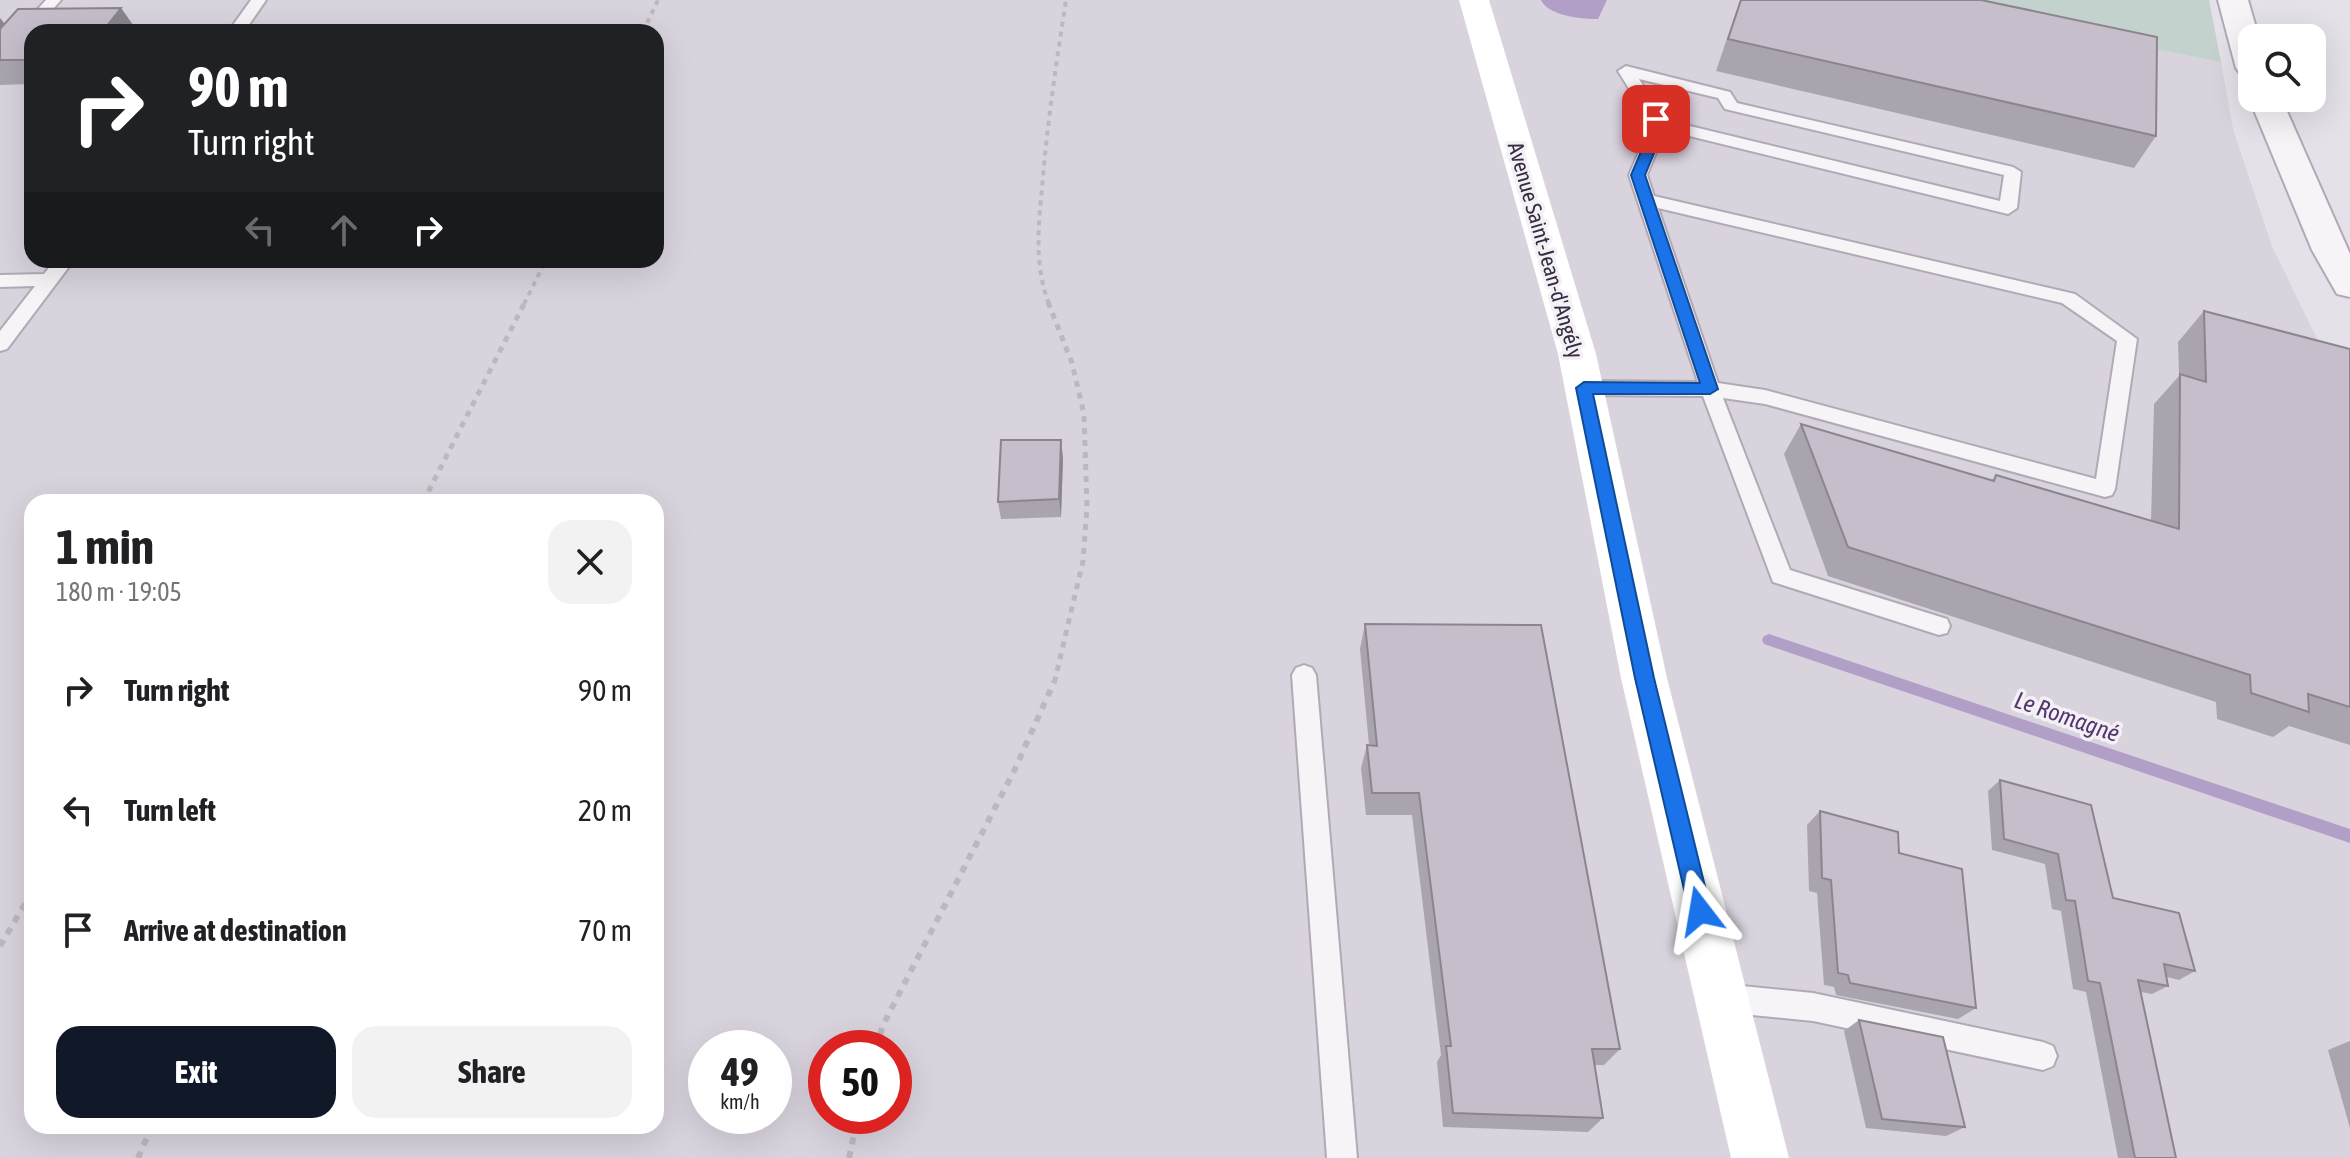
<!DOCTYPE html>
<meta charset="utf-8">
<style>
body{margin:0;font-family:"Asap Condensed",sans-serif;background:#f2f2f2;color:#202124;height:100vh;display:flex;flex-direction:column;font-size:30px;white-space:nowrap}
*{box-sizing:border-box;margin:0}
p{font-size:26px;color:#757577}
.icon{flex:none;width:44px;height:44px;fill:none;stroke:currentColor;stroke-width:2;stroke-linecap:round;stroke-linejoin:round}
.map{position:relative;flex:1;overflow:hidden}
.side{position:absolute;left:24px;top:494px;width:640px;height:640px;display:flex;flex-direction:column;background:#fff;border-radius:24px;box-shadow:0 8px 32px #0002}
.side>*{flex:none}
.hud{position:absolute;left:24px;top:24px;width:640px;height:244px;border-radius:24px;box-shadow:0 8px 32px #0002;background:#202124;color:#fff;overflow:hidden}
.controls{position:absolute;left:2238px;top:24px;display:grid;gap:16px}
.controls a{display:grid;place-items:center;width:88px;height:88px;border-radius:16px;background:#fff;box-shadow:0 8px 32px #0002;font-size:40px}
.speed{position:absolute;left:688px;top:1030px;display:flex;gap:16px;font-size:40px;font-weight:700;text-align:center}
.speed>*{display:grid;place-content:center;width:104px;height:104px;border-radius:50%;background:#fff;box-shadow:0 8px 32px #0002;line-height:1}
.speed small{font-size:20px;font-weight:400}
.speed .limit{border:12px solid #d22;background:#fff;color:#111}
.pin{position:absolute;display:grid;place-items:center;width:68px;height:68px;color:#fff;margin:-34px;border-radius:16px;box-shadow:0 4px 12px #0006}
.me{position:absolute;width:88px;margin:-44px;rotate:346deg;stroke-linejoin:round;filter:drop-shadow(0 0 6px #0008)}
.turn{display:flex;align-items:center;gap:28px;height:168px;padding:0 32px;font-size:36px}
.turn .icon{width:104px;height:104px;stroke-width:2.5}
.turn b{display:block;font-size:56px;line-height:68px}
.lanes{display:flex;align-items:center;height:76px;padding:0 32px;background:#0003;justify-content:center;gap:40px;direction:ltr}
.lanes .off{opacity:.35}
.round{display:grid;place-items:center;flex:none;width:84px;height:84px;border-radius:24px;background:#f2f2f2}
.overview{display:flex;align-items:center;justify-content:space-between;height:136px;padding:0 32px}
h1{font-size:48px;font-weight:700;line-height:60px}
.action{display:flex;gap:16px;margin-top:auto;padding:16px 32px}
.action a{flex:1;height:92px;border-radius:24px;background:#111827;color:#fff;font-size:32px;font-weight:700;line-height:92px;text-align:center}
.action a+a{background:#f2f2f2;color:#202124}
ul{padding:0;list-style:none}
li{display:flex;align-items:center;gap:24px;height:120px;padding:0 32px}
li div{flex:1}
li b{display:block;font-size:30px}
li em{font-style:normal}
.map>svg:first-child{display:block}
</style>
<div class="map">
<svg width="2350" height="1158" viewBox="0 0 2350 1158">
<rect width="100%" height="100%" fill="#e5e1e9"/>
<path fill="#d9d3de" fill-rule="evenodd" d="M0 0H1904L2221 62 2233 129 2272 246 2350 407V1158H0ZM32 32H656V260H32ZM32 502H656V1126H32ZM706 1048H774V1116H706ZM826 1048H894V1116H826Z"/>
<path fill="#c3d2cd" d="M1904 0H2209L2221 62Z"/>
<path fill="#b19fc7" d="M1541 0H1607L1598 19H1592C1576 18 1548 15 1541 0Z"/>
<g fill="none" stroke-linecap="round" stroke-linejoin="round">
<path fill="#b19fc7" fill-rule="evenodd" d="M1769 634 2350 829V843L1764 644 1762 640 1764 636Z"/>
<defs>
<g id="service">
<path d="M46 0H61L6 63 0 65V51Z"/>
<path d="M251 0H266L244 32H228Z"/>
<path d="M1626 66 1730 92 1737 103 2013 167 2021 172 2017 208 2008 214 1665 130 1647 175 1654 196 2075 294 2137 339 2115 489 2112 495 2105 497 1765 404 1723 398 1790 570 1947 619 1950 626 1947 633 1939 635 1773 582 1703 396 1584 395 1574 388 1584 381 1698 382 1629 175 1651 124 1618 71ZM1639 79 1718 98 1725 109 2004 175 2000 201 1665 120ZM1658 208 2062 303 2117 341 2096 479 1765 390 1718 383Z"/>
<path d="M55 260H74L7 349 0 351V331L35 286 0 287V275L44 274Z"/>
<path d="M1304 665 1312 668 1316 675 1357 1158H1327L1292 675 1296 668Z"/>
<path d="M1722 984 1813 993 2043 1042 2053 1046 2057 1056 2053 1066 2043 1070 1813 1021 1722 1012 1712 1008 1708 998 1712 988Z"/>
</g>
<g id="minor">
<path d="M2218 0H2248L2259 38H2252V77L2241 75 2236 68Z"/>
<path d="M2252 94V98H2281L2350 254V297L2337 294 2312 250 2249 98Z"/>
</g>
</defs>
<use href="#service" stroke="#b1aab6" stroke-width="4"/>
<use href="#minor" stroke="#b1aab6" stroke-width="4"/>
<g stroke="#bdb8c0" stroke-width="4" stroke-dasharray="5 5" stroke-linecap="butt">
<path d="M643 32 658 0"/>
<path d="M524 304 546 260"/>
<path d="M1049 304C1033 262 1039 221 1043 177 1048 117 1057 59 1066 0"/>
</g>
<g stroke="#bdb8c0" stroke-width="5" stroke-dasharray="6 6" stroke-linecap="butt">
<path d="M1048 302 1072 363 1084 414 1087 507 1083 561 1054 684"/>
<path d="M423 502 525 302"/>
</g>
<g stroke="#bdb8c0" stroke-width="6" stroke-dasharray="7 7" stroke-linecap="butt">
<path d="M0 946 32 892"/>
<path d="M876 1048 883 1025 1015 769 1054 682"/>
<path d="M138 1158 152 1126"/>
<path d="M849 1158 858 1116"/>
</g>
<use href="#service" fill="#f6f4f7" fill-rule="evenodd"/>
<use href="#minor" fill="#f6f4f7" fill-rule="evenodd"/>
<path fill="#fff" fill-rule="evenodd" d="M1459 0H1489L1596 354 1667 678 1789 1158H1731L1621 678 1558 354Z"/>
</g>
<g fill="#aaa4af">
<path d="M1740 0H1981L2156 136 2134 168 1716 71Z"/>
<path d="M121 8 138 32H32V84L0 85V18L4 24Z"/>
<path d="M2204 311 2350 349V745L2289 726 2273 737 2217 719 2216 702 1828 576 1784 454 1801 424 1992 480 1996 475 2151 521 2154 404 2179 376 2178 342Z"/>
<path d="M1063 458 1061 517 1001 519 998 502Z"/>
<path d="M1365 624 1620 1049 1604 1065H1595L1603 1118 1588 1132 1443 1127 1437 1062 1441 1055 1412 815H1366L1361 768 1367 745H1369L1360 649Z"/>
<path d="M2000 780 2113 898 2195 971 2179 980 2167 977 2168 986 2152 994 2141 992 2176 1158H2118L2086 992 2073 989 2061 911 2052 909 2045 864 1992 850 1988 791Z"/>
<path d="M1820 811 1899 853 1976 1008 1958 1019 1836 995 1834 987 1824 985 1817 893 1809 891 1807 825Z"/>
<path d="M1859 1020 1965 1127 1946 1136 1866 1128 1844 1031Z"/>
<path d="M2350 1041V1128L2328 1050Z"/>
</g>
<g fill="#8b868e">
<path d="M121 8 138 32H102Z"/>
<path d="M0 18 12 33 0 47Z"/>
<path d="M1061 440 1063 458 1061 517 1059 499Z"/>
</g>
<g fill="#c6bfcb" stroke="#8b868e" stroke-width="2">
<path d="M1741 0H1981L2157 37 2156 136 1728 39Z"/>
<path d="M121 8 102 32H32V60H0V29L18 9Z"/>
<path d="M2204 311 2350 349V707L2308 694 2309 712 2251 693 2250 675 1848 547 1801 424 1994 481 1996 475 2179 529 2180 374 2206 382Z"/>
<path d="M1001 440H1061L1059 499 998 502Z"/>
<path d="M1365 624 1541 625 1620 1049H1592L1603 1118 1453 1113 1446 1046H1451L1419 793H1372L1367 745 1377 746Z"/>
<path d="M2000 780 2091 805 2113 898 2179 913 2195 971 2164 964 2168 986 2138 980 2176 1158H2135L2100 983 2088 981 2075 901 2066 900 2058 854 2004 839Z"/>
<path d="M1820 811 1898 832 1899 853 1962 869 1976 1008 1850 983 1848 975 1838 973 1831 880 1822 878Z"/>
<path d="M1859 1020 1943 1037 1965 1127 1882 1119Z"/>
</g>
<path fill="#1a73e8" stroke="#114b97" stroke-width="2" d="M1656 115 1661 116 1666 124 1645 175 1718 389 1710 394H1593L1654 678 1711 911 1708 918 1700 921 1693 918 1689 911 1635 678 1576 388 1584 382 1700 383 1631 175 1653 124 1649 119Z"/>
<g text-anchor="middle" stroke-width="7" stroke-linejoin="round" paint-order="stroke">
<g font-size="22" fill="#372b40" stroke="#f4f1f6">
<text transform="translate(1546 250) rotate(74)" y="8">Avenue Saint-Jean-d'Angély</text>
</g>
<g font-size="24" font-style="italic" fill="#543771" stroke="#f4f1f6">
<text transform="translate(2067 717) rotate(19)" y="8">Le Romagné</text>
</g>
</g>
</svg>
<div class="controls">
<a><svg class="icon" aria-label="search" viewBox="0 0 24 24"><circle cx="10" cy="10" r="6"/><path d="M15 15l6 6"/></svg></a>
</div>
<div class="speed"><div>49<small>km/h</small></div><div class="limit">50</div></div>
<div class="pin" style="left:1656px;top:119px;background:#d93025"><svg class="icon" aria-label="arrive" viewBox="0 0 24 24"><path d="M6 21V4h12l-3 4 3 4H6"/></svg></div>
<svg class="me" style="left:1700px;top:911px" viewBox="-20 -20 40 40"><path d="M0-17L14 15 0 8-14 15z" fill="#1a73e8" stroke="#fff" stroke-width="4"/></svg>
<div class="hud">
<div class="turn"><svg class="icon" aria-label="right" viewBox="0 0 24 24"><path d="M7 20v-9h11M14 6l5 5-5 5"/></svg><div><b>90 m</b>Turn right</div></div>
<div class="lanes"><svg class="icon off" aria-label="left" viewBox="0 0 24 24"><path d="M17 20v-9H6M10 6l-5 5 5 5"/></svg><svg class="icon off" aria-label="ahead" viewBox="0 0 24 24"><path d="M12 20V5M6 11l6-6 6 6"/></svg><svg class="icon" aria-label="right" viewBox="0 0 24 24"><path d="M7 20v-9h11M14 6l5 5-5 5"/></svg></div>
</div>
<section class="side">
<div class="overview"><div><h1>1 min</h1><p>180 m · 19:05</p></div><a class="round"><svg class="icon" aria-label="close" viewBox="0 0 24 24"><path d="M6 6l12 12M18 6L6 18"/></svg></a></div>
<ul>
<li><svg class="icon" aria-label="right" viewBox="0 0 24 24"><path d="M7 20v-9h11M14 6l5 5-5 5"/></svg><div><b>Turn right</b></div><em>90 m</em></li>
<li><svg class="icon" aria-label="left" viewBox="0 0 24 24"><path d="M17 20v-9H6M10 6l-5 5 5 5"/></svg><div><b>Turn left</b></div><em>20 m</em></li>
<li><svg class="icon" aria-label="arrive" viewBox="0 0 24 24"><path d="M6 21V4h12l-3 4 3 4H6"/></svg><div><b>Arrive at destination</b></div><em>70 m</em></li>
</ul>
<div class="action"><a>Exit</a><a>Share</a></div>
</section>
</div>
